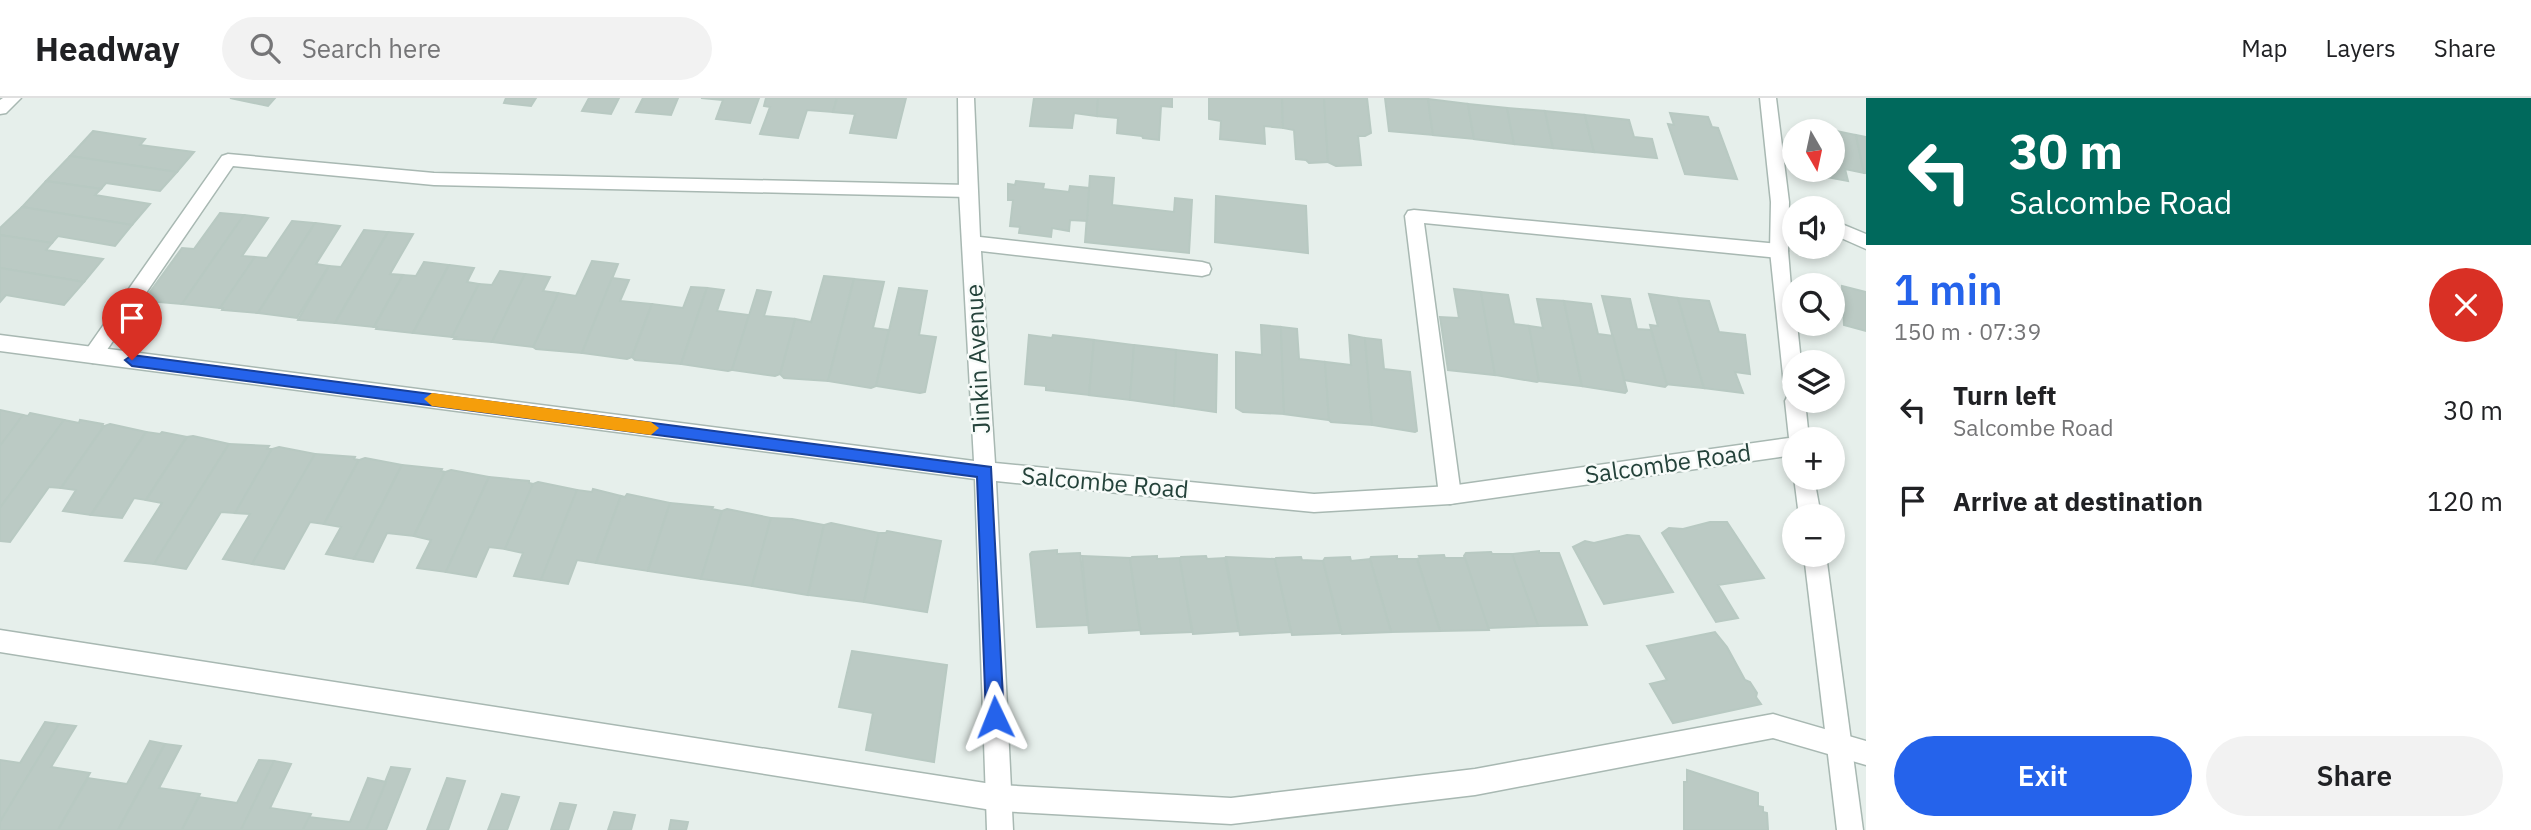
<!DOCTYPE html>
<meta charset="utf-8">
<style>
body{margin:0;font-family:"IBM Plex Sans",sans-serif;background:#f2f2f2;color:#202124;height:100vh;display:flex;flex-direction:column;font-size:26px;white-space:nowrap}
*{box-sizing:border-box;margin:0}
p{font-size:23px;color:#757577}
.icon{flex:none;width:38px;height:38px;fill:none;stroke:currentColor;stroke-width:2;stroke-linecap:round;stroke-linejoin:round}
.map{position:relative;flex:1;overflow:hidden}
.details{display:flex;flex-direction:column;background:#fff;width:665px}
.details>*{flex:none}
.hud{background:#00695c;color:#fff;overflow:hidden}
.needle{width:46px;rotate:171deg}
.controls{position:absolute;left:1782px;top:21px;display:grid;gap:14px}
.controls a{display:grid;place-items:center;width:63px;height:63px;border-radius:50%;background:#fff;box-shadow:0 4px 10px #0003;font-size:35px}
.pin{position:absolute;display:grid;place-items:center;width:60px;height:60px;color:#fff;margin:-72px -30px;border-radius:50% 50% 50% 0;rotate:-45deg;box-shadow:0 0 7px #0007}
.pin .icon{rotate:45deg}
.me{position:absolute;width:77px;margin:-38px;rotate:358deg;stroke-linejoin:round;filter:drop-shadow(0 0 5px #0008)}
.turn{display:flex;align-items:center;gap:24px;height:147px;padding:0 28px;font-size:32px}
.turn .icon{width:91px;height:91px;stroke-width:2.5}
.turn b{display:block;font-size:49px;line-height:60px}
.round{display:grid;place-items:center;flex:none;width:74px;height:74px;border-radius:37px;background:#f2f2f2}
.headline{display:flex;align-items:center;justify-content:space-between;height:119px;padding:0 28px}
h1{font-size:42px;font-weight:600;line-height:52px;color:#2563eb}
.cta{display:flex;gap:14px;margin-top:auto;padding:14px 28px}
.cta a{flex:1;height:80px;border-radius:42px;background:#2563eb;color:#fff;font-size:28px;font-weight:600;line-height:80px;text-align:center}
.cta a+a{background:#f2f2f2;color:#202124}
ul{padding:0;list-style:none}
li{display:flex;align-items:center;gap:21px;height:91px;padding:0 28px}
li div{flex:1}
li b{display:block;font-size:26px}
li em{font-style:normal}
header{display:flex;align-items:center;gap:42px;box-sizing:border-box;height:98px;padding:0 35px;background:#fff;border-bottom:2px solid #e0e0e0}
header strong{font-size:33px}
nav{display:flex;gap:38px;margin-inline-start:auto;font-size:24px}
.search{width:490px;height:63px;background:#f2f2f2;display:flex;align-items:center;gap:18px;box-sizing:border-box;padding:0 24px;border-radius:38px;color:#757577;font-size:26px}
main{display:flex;flex:1;min-height:0}
.map>svg:first-child{display:block}
</style>
<header>
<strong>Headway</strong>
<div class="search"><svg class="icon" aria-label="search" viewBox="0 0 24 24"><circle cx="10" cy="10" r="6"/><path d="M15 15l6 6"/></svg>Search here</div>
<nav><a>Map</a><a>Layers</a><a>Share</a></nav>
</header>
<main>
<div class="map">
<svg width="1866" height="732" viewBox="0 0 1866 732">
<rect width="100%" height="100%" fill="#e6efeb"/>
<g fill="#bbcac4" stroke="#b8c9c2" stroke-width="2">
<path d="M230 0H275L268 8Z"/>
<path d="M506 0H536L531 8 504 5Z"/>
<path d="M589 0H619L611 16 582 13Z"/>
<path d="M643 0H678L671 17 636 14Z"/>
<path d="M701 0H759L750 25 716 21 723 2Z"/>
<path d="M766 0H837L833 14 807 12 798 40 760 36 770 9 764 8Z"/>
<path d="M837 0H906L896 40 850 35 855 16 833 14Z"/>
<path d="M1034 0H1098L1097 18 1074 15 1072 30 1030 28Z"/>
<path d="M1098 0H1172V9L1161 8 1159 42 1143 40 1142 38 1117 35 1118 20 1097 18Z"/>
<path d="M1209 0H1282L1283 30 1264 28 1265 46 1220 41 1221 23 1209 21Z"/>
<path d="M1282 0H1324L1328 64 1309 65 1306 62 1296 61 1294 32 1283 30Z"/>
<path d="M1324 0H1367L1371 35 1365 38H1358L1361 67 1336 68 1328 64Z"/>
<path d="M1385 0 1428 1 1433 37 1389 33Z"/>
<path d="M1428 1 1468 6 1474 41 1433 37Z"/>
<path d="M1468 6 1507 10 1514 46 1474 41Z"/>
<path d="M1507 10 1545 13 1553 50 1514 46Z"/>
<path d="M1545 13 1585 17 1594 54 1553 50Z"/>
<path d="M1670 15 1708 19 1712 29 1718 30 1737 81 1685 76 1668 26 1674 27Z"/>
<path d="M1585 17 1629 22 1634 39 1652 41 1657 60 1594 54Z"/>
<path d="M1817 29 1856 37 1864 75 1845 71 1848 83 1826 79 1825 72H1832V33H1818Z"/>
<path d="M93 33 145 41 140 47 194 54 177 74 70 58Z"/>
<path d="M1856 37 1866 39V75H1864Z"/>
<path d="M70 58 177 74 160 93 106 85 101 91 46 83Z"/>
<path d="M1090 78 1114 80 1112 107 1174 114 1175 100 1192 102 1189 155 1085 144Z"/>
<path d="M46 83 101 91 95 97 150 106 132 127 22 109Z"/>
<path d="M1016 83 1044 86 1043 91 1069 94 1070 88 1089 90 1087 123 1070 122 1069 133 1052 130 1051 139 1019 135 1020 129 1010 128 1013 102H1008V86L1015 87Z"/>
<path d="M1216 98 1306 108 1308 155 1215 144Z"/>
<path d="M22 109 132 127 115 148 58 138 52 145 0 137V130Z"/>
<path d="M220 115 244 117 182 206 147 203 145 201 182 150 194 151Z"/>
<path d="M244 117 268 120 242 158 255 159 220 210 182 206Z"/>
<path d="M292 123 315 125 258 215 222 212 223 210H220L255 159 267 160Z"/>
<path d="M315 125 340 128 316 166 329 168 297 220 258 215Z"/>
<path d="M364 132 388 134 335 225 298 222 329 168 341 169Z"/>
<path d="M388 134 413 136 390 176 403 177 374 229 335 225Z"/>
<path d="M0 137 52 145 46 152 103 161 84 184 0 170Z"/>
<path d="M592 163 618 166 582 255 536 251 533 249 558 195 576 198Z"/>
<path d="M424 164 449 167 413 235 376 231 377 229H374L403 177 416 178Z"/>
<path d="M449 167 474 170 467 184 479 186 452 239 413 235Z"/>
<path d="M0 170 84 184 64 207 6 197 0 204Z"/>
<path d="M500 173 525 176 492 244 454 241 456 239H452L479 186 492 187Z"/>
<path d="M525 176 550 179 543 193 558 195 533 249 492 244Z"/>
<path d="M824 178 854 181 828 283 784 280 780 276 795 221 811 224Z"/>
<path d="M612 180 629 182 620 203 652 206 632 259 627 261 582 255Z"/>
<path d="M854 181 884 184 873 230 889 232 876 288 871 290 828 283Z"/>
<path d="M1842 188 1866 194V233L1844 227Z"/>
<path d="M691 189 707 190 681 266 635 262 632 259 652 206 683 210Z"/>
<path d="M707 190 724 192 717 213 749 217 732 272 728 273 681 266Z"/>
<path d="M899 190 927 193 919 237 936 239 925 294 920 295 876 288Z"/>
<path d="M1454 191 1481 194 1495 277 1448 272 1440 219 1459 220Z"/>
<path d="M757 192 771 194 764 218 795 221 780 276 775 278 732 272Z"/>
<path d="M1481 194 1508 197 1514 226 1529 228 1539 283 1537 284 1495 277Z"/>
<path d="M1649 196 1678 200 1704 290 1665 286 1650 227 1658 228Z"/>
<path d="M1602 198 1630 201 1637 231 1651 232 1667 287 1665 289 1624 282Z"/>
<path d="M1678 200 1709 203 1719 234 1745 237 1750 276 1735 274 1743 295 1704 290Z"/>
<path d="M1537 201 1564 203 1582 288 1539 283 1529 228 1543 230Z"/>
<path d="M1564 203 1591 206 1598 236 1613 238 1627 293 1625 295 1582 288Z"/>
<path d="M1261 227 1281 229 1284 316 1243 314 1236 310V254L1262 257Z"/>
<path d="M1281 229 1297 231 1299 261 1325 264 1329 322 1284 316Z"/>
<path d="M1029 237 1052 240 1053 237 1094 242 1089 297 1046 292V288L1025 286Z"/>
<path d="M1349 237 1365 240 1372 327 1331 324 1329 322 1325 264 1351 267Z"/>
<path d="M1365 240 1381 242 1384 271 1410 274 1417 333 1415 334 1372 327Z"/>
<path d="M1094 242 1134 247 1130 302 1089 297Z"/>
<path d="M1134 247 1176 252 1174 308 1130 302Z"/>
<path d="M1176 252 1217 257 1216 314 1174 308Z"/>
<path d="M0 312 23 317 0 348Z"/>
<path d="M30 315 64 322 0 410V348L23 317 28 318Z"/>
<path d="M64 322 79 325 80 322 103 326 102 328H104L61 390 49 389 10 444 0 443V410Z"/>
<path d="M110 326 146 334 91 417 63 413 76 392 61 390 104 328Z"/>
<path d="M146 334 160 336 162 334 187 339 146 402 134 400 122 420 91 417Z"/>
<path d="M193 338 229 346 154 466 125 463 162 405 146 402 187 339Z"/>
<path d="M229 346 269 348 267 351H272L235 415 221 414 186 471 154 466Z"/>
<path d="M279 349 315 356 252 466 223 461 250 416 235 415 272 351Z"/>
<path d="M315 356 355 359 354 361 359 362 324 426 310 424 284 471 252 466Z"/>
<path d="M365 360 402 367 354 461 326 456 341 429 324 426 359 362Z"/>
<path d="M402 367 442 371 441 373 445 374 414 438 387 435 373 464 354 461Z"/>
<path d="M451 372 489 379 446 474 417 470 431 442 414 438 445 374Z"/>
<path d="M489 379 529 383V385L533 386 505 451 489 449 476 479 446 474Z"/>
<path d="M538 384 577 392 541 482 514 478 523 455 505 451 533 386Z"/>
<path d="M593 391 621 398 596 465 577 462 568 486 541 482 577 392 592 394Z"/>
<path d="M627 396 670 405 648 473 596 465 621 398 625 399Z"/>
<path d="M670 405 713 409 712 411 722 413 701 481 648 473Z"/>
<path d="M727 411 771 420 752 488 701 481 722 413Z"/>
<path d="M771 420 792 421 824 427 808 497 752 488Z"/>
<path d="M1710 424H1727L1764 480 1718 487 1738 520 1716 524 1662 435 1669 430 1683 431Z"/>
<path d="M831 425 879 435 864 504 808 497 824 427Z"/>
<path d="M887 433 941 443 927 514 864 504 879 435H886Z"/>
<path d="M1627 437 1639 438 1673 494 1604 506 1573 449 1585 443 1594 445Z"/>
<path d="M1057 452V456L1080 455 1088 527 1037 529 1030 456 1032 454Z"/>
<path d="M1539 453V455H1559L1587 527 1538 528 1512 456Z"/>
<path d="M1491 454 1492 456H1512L1538 528 1488 530 1464 458 1466 455Z"/>
<path d="M1444 457 1445 460H1465L1489 532 1440 533 1417 461 1420 460 1419 458Z"/>
<path d="M1082 458 1130 460 1140 532 1089 535Z"/>
<path d="M1157 458V461L1180 460 1192 534 1141 536 1130 461 1132 459Z"/>
<path d="M1206 458 1207 461 1225 460 1239 533 1193 536 1180 462 1181 459Z"/>
<path d="M1397 458V461H1417L1440 533 1391 534 1370 461 1371 459Z"/>
<path d="M1226 459 1275 461 1291 534 1240 537Z"/>
<path d="M1301 459 1302 462 1323 463 1341 535 1292 537 1275 462 1276 460Z"/>
<path d="M1350 459 1351 463 1370 461 1391 534 1342 536 1323 463 1325 460Z"/>
<path d="M1715 534 1727 549 1745 582 1750 584 1757 595 1756 599 1761 606 1673 625 1650 586 1667 582 1647 548Z"/>
<path d="M852 553 947 567 934 664 866 652 873 615 839 609Z"/>
<path d="M45 624 59 626 0 724V662L20 665Z"/>
<path d="M59 626 76 628 51 669 90 675 58 732H0V724Z"/>
<path d="M150 643 165 646 118 732H58L88 680 127 686Z"/>
<path d="M165 646 181 648 159 690 200 696 182 732H118Z"/>
<path d="M259 662 274 663 241 732H182L199 699 237 705Z"/>
<path d="M274 663 291 666 270 710 311 716 303 732H241Z"/>
<path d="M391 669 410 671 386 732H366Z"/>
<path d="M1687 672 1758 695V708L1763 709V714L1767 715 1768 732H1684V684H1687Z"/>
<path d="M368 680 386 684 366 732H303L309 719 350 724Z"/>
<path d="M447 680 465 683 448 732H427Z"/>
<path d="M502 696 519 699 507 732H488Z"/>
<path d="M560 705 576 707 568 732H551Z"/>
<path d="M614 714 635 717 631 732H608Z"/>
<path d="M671 722 688 724 686 732H669Z"/>
</g>
<g fill="none" stroke-linecap="round" stroke-linejoin="round">
<defs>
<g id="lane">
<path d="M228 56 434 75 968 87 977 93 968 99 434 87 233 68 100 262 93 265 86 262 83 257 86 252 222 58Z"/>
<path d="M1414 112 1779 146 1785 148 1788 153 1785 158 1779 160 1424 125 1461 397 1458 404 1450 406 1442 404 1439 397 1405 118 1408 113Z"/>
<path d="M0 532 998 687 1231 700 1475 671 1773 616 1866 643V667L1773 640 1475 697 1231 726 998 713 0 554Z"/>
</g>
<g id="street">
<path d="M3 0H21L6 15 0 16V2Z"/>
<path d="M958 0H974L980 139 1202 164 1209 166 1211 171 1209 176 1202 178 981 153 995 365 1314 396 1450 388 1789 340 1785 303 1788 297 1794 295V303H1805L1809 341H1794V357L1450 406 1314 414 996 383 1013 732H987L975 381 0 253V237L974 363 959 93Z"/>
<path d="M1760 0H1776L1789 104 1788 153 1794 226H1797L1801 264H1794V295L1787 293 1784 287 1770 153 1771 104Z"/>
<path d="M1832 122 1866 136V151L1832 136Z"/>
<path d="M1794 379 1814 380 1821 418H1799Z"/>
<path d="M1804 457H1826L1863 732H1837Z"/>
</g>
</defs>
<use href="#lane" stroke="#a8b8b2" stroke-width="3"/>
<use href="#street" stroke="#a8b8b2" stroke-width="3"/>
<use href="#lane" fill="#fff" fill-rule="evenodd"/>
<use href="#street" fill="#fff" fill-rule="evenodd"/>
</g>
<path fill="#2563eb" stroke="#184099" stroke-width="2" d="M132 257 991 369 1004 619 1001 625 995 628 988 625 986 619 977 379 132 268 125 262Z"/>
<path fill="#f59e0b" d="M432 295 651 324 659 330 651 337 432 308 424 301Z"/>
<g text-anchor="middle" stroke-width="5" stroke-linejoin="round" paint-order="stroke">
<g font-size="24" fill="#24423a" stroke="#f7fbf9">
<text transform="translate(978 261) rotate(-93)" y="8">Jinkin Avenue</text>
<text transform="translate(1668 366) rotate(-8)" y="8">Salcombe Road</text>
<text transform="translate(1105 385) rotate(5)" y="8">Salcombe Road</text>
</g>
</g>
</svg>
<div class="controls">
<a><svg class="needle" viewBox="-14 -14 28 28"><path d="M0-13l5 13h-10z" fill="#e53935"/><path d="M0 13l5-13h-10z" fill="#757577"/></svg></a>
<a><svg class="icon" aria-label="sound" viewBox="0 0 24 24"><path d="M4 9h4l5-4v14l-5-4H4zM17 9q2 3 0 6"/></svg></a>
<a><svg class="icon" aria-label="search" viewBox="0 0 24 24"><circle cx="10" cy="10" r="6"/><path d="M15 15l6 6"/></svg></a>
<a><svg class="icon" aria-label="layers" viewBox="0 0 24 24"><path d="M12 4l9 5-9 5-9-5zM3 14l9 5 9-5"/></svg></a>
<a>+</a>
<a>−</a>
</div>
<div class="pin" style="left:132px;top:262px;background:#d93025"><svg class="icon" aria-label="arrive" viewBox="0 0 24 24"><path d="M6 21V4h12l-3 4 3 4H6"/></svg></div>
<svg class="me" style="left:995px;top:619px" viewBox="-20 -20 40 40"><path d="M0-17L14 15 0 8-14 15z" fill="#2563eb" stroke="#fff" stroke-width="4"/></svg>
</div>
<section class="details">
<div class="hud">
<div class="turn"><svg class="icon" aria-label="left" viewBox="0 0 24 24"><path d="M17 20v-9H6M10 6l-5 5 5 5"/></svg><div><b>30 m</b>Salcombe Road</div></div>
</div>
<div class="headline"><div><h1>1 min</h1><p>150 m · 07:39</p></div><a class="round" style="background:#d93025;color:#fff"><svg class="icon" aria-label="close" viewBox="0 0 24 24"><path d="M6 6l12 12M18 6L6 18"/></svg></a></div>
<ul>
<li><svg class="icon" aria-label="left" viewBox="0 0 24 24"><path d="M17 20v-9H6M10 6l-5 5 5 5"/></svg><div><b>Turn left</b><p>Salcombe Road</p></div><em>30 m</em></li>
<li><svg class="icon" aria-label="arrive" viewBox="0 0 24 24"><path d="M6 21V4h12l-3 4 3 4H6"/></svg><div><b>Arrive at destination</b></div><em>120 m</em></li>
</ul>
<div class="cta"><a>Exit</a><a>Share</a></div>
</section>
</main>
